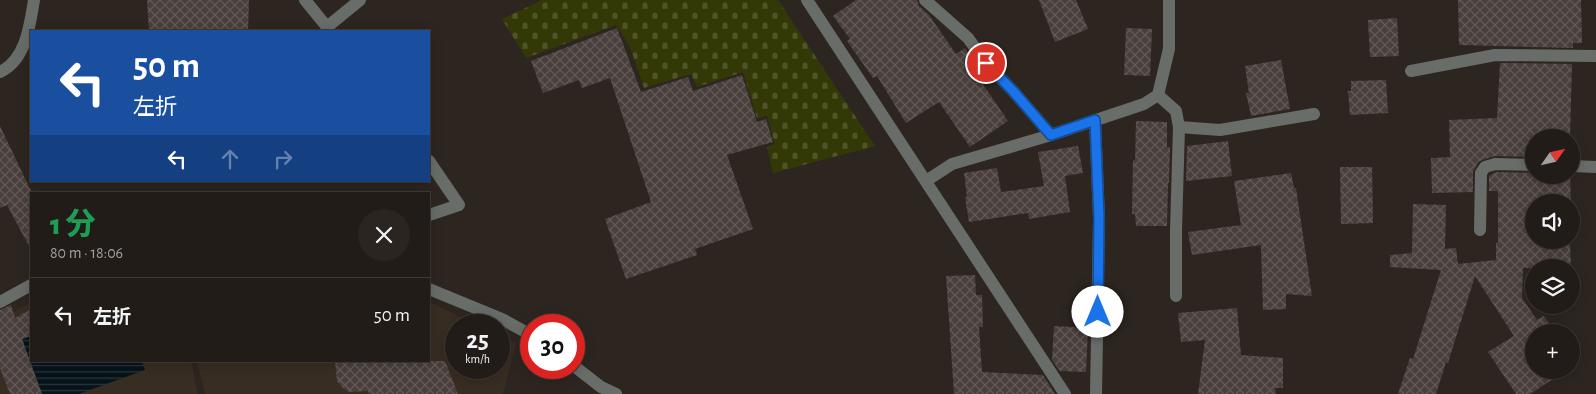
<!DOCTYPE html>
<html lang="ja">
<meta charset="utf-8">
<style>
body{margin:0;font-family:"Alegreya Sans","Noto Sans JP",sans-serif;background:#2a2521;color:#f1f3f6;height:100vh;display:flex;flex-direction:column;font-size:19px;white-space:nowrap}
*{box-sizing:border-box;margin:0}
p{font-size:16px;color:#a2a1a2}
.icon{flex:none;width:28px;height:28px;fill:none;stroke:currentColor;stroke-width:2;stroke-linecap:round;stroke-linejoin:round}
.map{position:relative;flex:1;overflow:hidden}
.drawer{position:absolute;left:30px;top:192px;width:400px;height:170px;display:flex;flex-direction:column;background:#221c18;border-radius:0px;box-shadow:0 2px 12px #0003,0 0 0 1px #3f3a37}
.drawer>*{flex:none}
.hud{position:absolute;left:30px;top:30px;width:400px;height:152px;border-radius:0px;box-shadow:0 2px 12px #0003,0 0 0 1px #3f3a37;background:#1a4fa0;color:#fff;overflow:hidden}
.needle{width:32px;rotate:56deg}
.buttons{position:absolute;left:1525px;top:129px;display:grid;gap:10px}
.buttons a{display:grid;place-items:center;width:55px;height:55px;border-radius:50%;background:#221c18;box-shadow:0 2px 12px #0003,0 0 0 1px #3f3a37;font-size:25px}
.speed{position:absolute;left:445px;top:314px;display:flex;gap:10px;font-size:25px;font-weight:700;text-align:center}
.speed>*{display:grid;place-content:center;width:65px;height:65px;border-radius:50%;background:#221c18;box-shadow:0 2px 12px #0003,0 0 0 1px #3f3a37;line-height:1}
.speed small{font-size:12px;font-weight:400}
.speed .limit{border:8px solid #d22;background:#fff;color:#111}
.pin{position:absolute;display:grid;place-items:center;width:42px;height:42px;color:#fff;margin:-21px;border:2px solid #fff;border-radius:50%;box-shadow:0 1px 5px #0007}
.me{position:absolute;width:55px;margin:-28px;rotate:0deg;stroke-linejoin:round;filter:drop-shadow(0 0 4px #0008)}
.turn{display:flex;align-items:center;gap:18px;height:105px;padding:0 20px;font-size:22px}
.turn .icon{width:65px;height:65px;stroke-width:2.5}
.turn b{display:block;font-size:35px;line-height:42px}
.lanes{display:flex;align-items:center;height:48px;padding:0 20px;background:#0003;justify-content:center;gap:25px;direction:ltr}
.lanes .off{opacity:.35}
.round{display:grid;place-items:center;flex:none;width:52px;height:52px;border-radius:26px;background:#2a2521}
.headline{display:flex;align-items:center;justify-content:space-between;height:85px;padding:0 20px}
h1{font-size:30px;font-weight:800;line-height:38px;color:#1e9e55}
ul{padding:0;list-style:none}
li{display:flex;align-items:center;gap:15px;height:75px;padding:0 20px;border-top:1px solid #3f3a37}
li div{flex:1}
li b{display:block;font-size:19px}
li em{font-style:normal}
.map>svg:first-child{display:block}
</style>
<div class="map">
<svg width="1596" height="394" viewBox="0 0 1596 394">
<defs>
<pattern id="cemetery-stones" width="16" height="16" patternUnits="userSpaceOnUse" patternTransform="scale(1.25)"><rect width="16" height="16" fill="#333906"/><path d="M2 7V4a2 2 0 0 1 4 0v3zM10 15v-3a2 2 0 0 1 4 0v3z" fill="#505529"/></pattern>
<pattern id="water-rules" width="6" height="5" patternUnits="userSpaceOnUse" patternTransform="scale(1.25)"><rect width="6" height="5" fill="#06141a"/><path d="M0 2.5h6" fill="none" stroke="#2a353a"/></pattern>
<pattern id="building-cross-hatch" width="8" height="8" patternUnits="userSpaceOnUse" patternTransform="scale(1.25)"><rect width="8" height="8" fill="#493f3d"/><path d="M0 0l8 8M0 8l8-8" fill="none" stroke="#635a58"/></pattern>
</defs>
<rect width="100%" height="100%" fill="#2d2620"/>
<g fill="#382d22">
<path d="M31 302V361H191L198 394H0V320Z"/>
<path d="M429 302 478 325H456V368H499V335L516 343 503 394H205L197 361H429Z"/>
</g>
<path fill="url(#cemetery-stones)" d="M542 0H778L875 146 773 173 767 147 775 144 767 116 757 118 743 72 697 87 691 74 644 88 630 47 616 25 526 58 502 19Z"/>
<path fill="url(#water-rules)" d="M31 336V361H142L145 370 79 394H42L22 339Z"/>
<g fill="url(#building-cross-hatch)">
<path d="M147 0H249L248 31H149Z"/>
<path d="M856 0H917L919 6 929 15 956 54 965 48 982 75 978 77 1008 121 970 147 939 102 906 123 877 76 873 78 847 41 850 39 833 16Z"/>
<path d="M1039 0H1076L1088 29 1055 42Z"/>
<path d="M1458 0H1581L1582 43H1573V48L1459 45Z"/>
<path d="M1397 18 1399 56 1370 57 1368 20Z"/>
<path d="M617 28 641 92 688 77 693 91 742 75 757 122 766 119 773 142 727 155 753 229 695 249 697 255 626 279 605 219 651 202 610 78 582 88 579 80 543 93 531 61Z"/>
<path d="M1126 28 1152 29 1150 76 1124 75Z"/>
<path d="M1281 60 1290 109 1251 116 1246 93H1249L1245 66Z"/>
<path d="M1500 63 1572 64 1570 138H1534V157L1495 156 1482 160 1478 162 1473 172V192L1432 193 1431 158 1450 157 1449 120 1497 118Z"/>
<path d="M1386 80 1388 113 1350 115 1348 91H1351V81Z"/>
<path d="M1136 121 1167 122V148L1170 147 1169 183H1168L1167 226H1136L1135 214H1132L1133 160H1135Z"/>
<path d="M0 126 31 191V250L7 205 0 208Z"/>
<path d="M1228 141 1232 176 1186 181 1187 146Z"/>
<path d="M1078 146 1083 173 1065 176 1070 212 1029 219 1028 213 969 222 965 197H967L964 173 997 168 1001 192 1044 186 1038 152Z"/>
<path d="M1340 167H1372L1373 223 1341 224Z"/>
<path d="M1496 172 1534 173V175H1570L1571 202H1534V240H1570L1571 268H1523L1522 298 1537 320 1544 316 1554 332H1534V370H1567L1530 394H1516L1488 352 1514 336 1475 276 1448 363 1446 362 1436 394H1398L1410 358 1413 359 1441 270 1390 267V255L1412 253 1413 204 1446 205 1445 249 1456 248 1458 264 1496 260V243H1498V191H1489V176Z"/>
<path d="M1291 173 1294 188H1296L1312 296 1286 294V309L1263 310 1261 245 1192 255 1188 232 1241 225 1234 181Z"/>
<path d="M975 275 976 295H982L983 327H979L982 372 1043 375 1055 394H954L946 276Z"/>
<path d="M11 305 15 318 31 309V336L22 339 42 394H10L0 368V310Z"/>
<path d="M1237 308 1241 355 1283 358V388H1275L1276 394H1198L1205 340 1181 342 1178 313Z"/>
<path d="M1054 326 1088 328 1086 372 1060 371 1052 360Z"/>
<path d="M335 361H445L458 394H369L368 391 349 392 343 388 337 381Z"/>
</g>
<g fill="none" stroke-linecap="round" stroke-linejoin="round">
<g stroke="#686d6a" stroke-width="12">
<path d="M305 0 327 27 360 0"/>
<path d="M807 0 1065 394"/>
<path d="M925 0 968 38 986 63 1013 91 1051 135"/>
<path d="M1411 71 1495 55 1596 56"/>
<path d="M0 72C26 60 30 25 34 0"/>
<path d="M1158 95 1176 111 1179 127 1176 230V296"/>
<path d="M1095 120 1099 218 1096 394"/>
<path d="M1179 127 1220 130 1314 114"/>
<path d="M429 161 459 205 429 215"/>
<path d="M1571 166 1596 167"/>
<path d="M926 181 952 164 1051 135 1144 104 1158 95 1169 49V0"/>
<path d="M1480 230 1481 173 1485 167 1495 164 1534 165"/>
<path d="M429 289 502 319 531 335"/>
<path d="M0 302 31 285"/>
<path d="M574 366 601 387 616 394"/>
</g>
</g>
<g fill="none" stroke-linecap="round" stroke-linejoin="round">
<defs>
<path id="route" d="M986 63 1013 91 1051 135 1095 120 1099 218 1098 312"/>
</defs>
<use href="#route" stroke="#114b97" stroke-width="12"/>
<use href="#route" stroke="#1a73e8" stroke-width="9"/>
</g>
</svg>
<div class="buttons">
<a><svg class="needle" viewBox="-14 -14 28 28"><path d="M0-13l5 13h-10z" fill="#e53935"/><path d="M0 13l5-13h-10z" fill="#a2a1a2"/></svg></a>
<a><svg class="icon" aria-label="sound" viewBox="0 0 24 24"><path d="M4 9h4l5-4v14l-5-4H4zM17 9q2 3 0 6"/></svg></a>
<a><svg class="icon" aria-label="layers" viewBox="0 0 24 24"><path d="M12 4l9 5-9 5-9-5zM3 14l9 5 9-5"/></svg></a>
<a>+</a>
</div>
<div class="speed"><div>25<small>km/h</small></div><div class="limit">30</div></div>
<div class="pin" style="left:986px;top:63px;background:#d93025"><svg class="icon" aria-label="arrive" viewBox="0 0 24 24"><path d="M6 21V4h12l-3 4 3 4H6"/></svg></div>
<svg class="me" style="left:1098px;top:312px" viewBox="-20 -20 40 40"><circle r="19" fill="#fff"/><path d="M0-13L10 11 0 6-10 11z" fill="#1a73e8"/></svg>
<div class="hud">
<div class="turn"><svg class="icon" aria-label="left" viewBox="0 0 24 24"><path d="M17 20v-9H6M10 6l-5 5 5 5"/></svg><div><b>50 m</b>左折</div></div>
<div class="lanes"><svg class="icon" aria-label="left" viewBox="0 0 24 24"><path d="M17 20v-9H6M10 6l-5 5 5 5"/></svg><svg class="icon off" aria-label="ahead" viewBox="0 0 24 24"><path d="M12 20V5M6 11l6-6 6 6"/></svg><svg class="icon off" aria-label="right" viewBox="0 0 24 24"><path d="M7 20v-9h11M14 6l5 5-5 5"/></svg></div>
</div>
<section class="drawer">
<div class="headline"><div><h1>1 分</h1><p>80 m · 18:06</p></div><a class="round"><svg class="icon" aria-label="close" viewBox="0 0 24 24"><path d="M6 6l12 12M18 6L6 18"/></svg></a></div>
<ul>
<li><svg class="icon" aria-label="left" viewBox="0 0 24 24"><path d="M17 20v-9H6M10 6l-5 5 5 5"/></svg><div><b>左折</b></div><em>50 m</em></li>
</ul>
</section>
</div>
